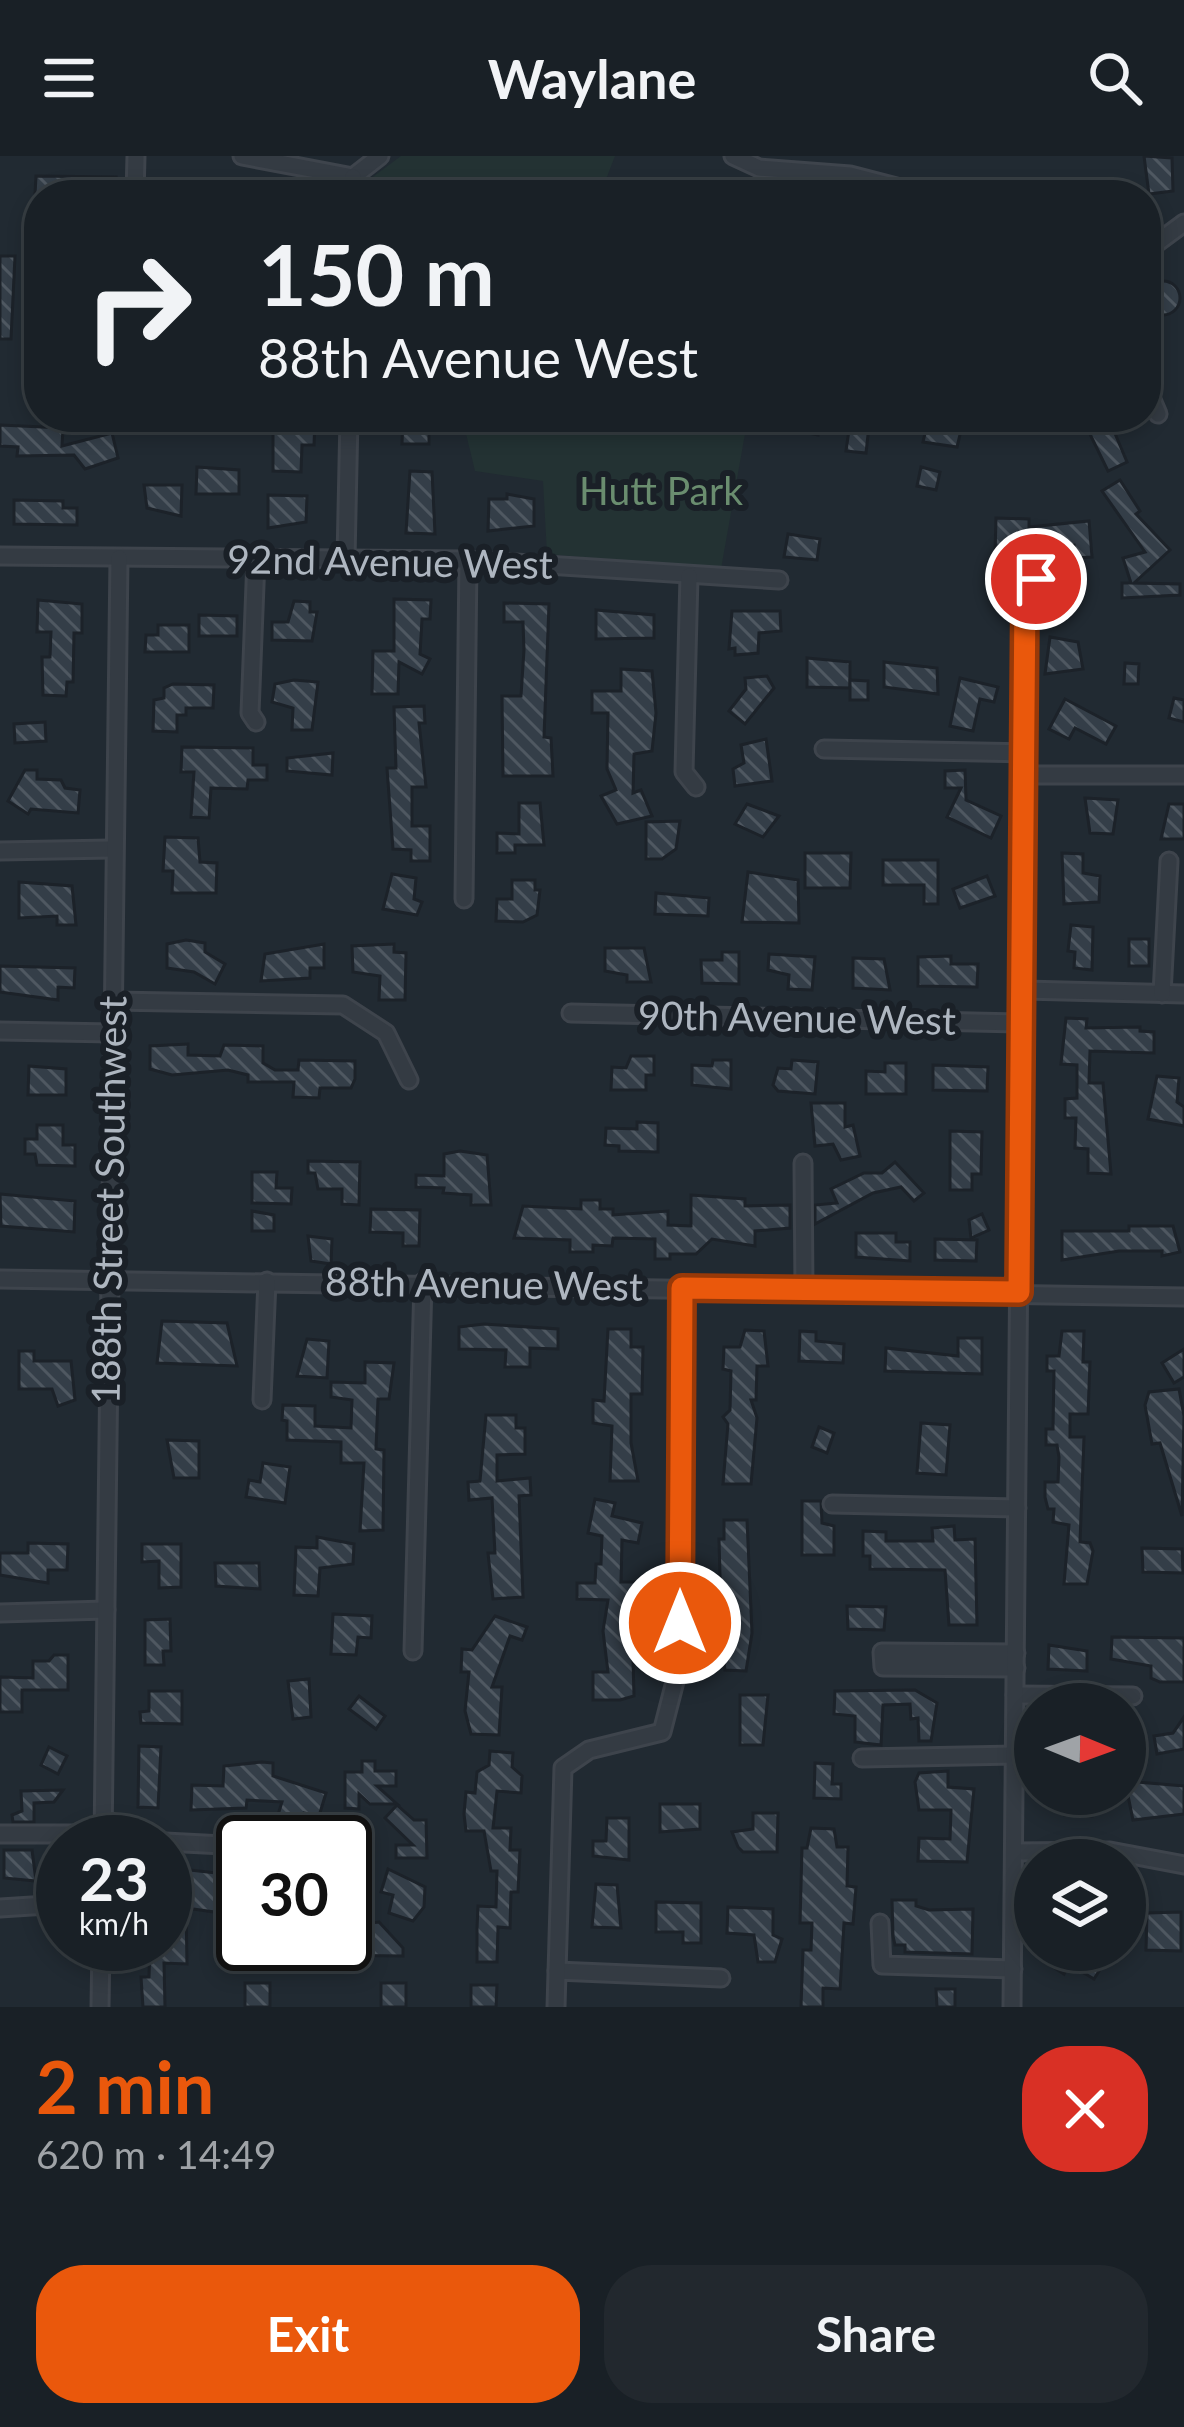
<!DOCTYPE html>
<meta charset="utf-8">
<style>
body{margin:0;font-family:Lato,sans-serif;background:#22282e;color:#f1f3f6;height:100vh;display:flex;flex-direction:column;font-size:45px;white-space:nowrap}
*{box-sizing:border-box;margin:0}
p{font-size:39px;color:#9fa3a7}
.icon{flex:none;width:66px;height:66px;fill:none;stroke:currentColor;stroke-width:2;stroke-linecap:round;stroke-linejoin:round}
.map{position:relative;height:1851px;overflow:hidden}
.drawer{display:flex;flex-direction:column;background:#192026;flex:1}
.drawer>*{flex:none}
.top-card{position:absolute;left:24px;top:24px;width:1137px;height:252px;border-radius:48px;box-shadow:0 6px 18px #0003,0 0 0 3px #373e43;background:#192026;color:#f1f3f6;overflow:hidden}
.needle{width:78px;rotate:91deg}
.buttons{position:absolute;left:1014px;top:1527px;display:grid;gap:24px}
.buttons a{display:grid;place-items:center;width:132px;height:132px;border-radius:50%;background:#192026;box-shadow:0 6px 18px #0003,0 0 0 3px #373e43;font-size:60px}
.speed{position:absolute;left:36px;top:1659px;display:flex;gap:24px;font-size:60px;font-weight:700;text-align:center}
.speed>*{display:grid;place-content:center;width:156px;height:156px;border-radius:50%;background:#192026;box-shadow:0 6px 18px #0003,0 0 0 3px #373e43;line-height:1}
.speed small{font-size:30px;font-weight:400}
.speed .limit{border:6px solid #111;border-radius:18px;background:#fff;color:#111}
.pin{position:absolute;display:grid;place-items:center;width:102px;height:102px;color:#fff;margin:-51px;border:6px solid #fff;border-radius:50%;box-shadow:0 3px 12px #0007}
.me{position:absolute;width:132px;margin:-66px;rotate:0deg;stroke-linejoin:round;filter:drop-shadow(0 0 9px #0008)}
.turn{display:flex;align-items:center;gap:42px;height:252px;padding:0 36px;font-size:54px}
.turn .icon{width:156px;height:156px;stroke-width:2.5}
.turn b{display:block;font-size:84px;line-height:102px}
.round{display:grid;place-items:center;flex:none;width:126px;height:126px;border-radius:48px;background:#22282e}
.headline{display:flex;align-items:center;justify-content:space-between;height:204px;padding:0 36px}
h1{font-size:72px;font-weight:700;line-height:90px;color:#ea580c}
.button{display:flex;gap:24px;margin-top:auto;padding:24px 36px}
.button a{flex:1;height:138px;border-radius:48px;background:#ea580c;color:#fff;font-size:48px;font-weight:700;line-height:138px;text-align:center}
.button a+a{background:#22282e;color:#f1f3f6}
header{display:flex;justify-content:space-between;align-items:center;height:156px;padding:0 36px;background:#192026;font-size:54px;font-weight:700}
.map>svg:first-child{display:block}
</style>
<header><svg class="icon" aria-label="menu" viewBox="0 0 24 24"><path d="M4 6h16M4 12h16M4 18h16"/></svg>Waylane<svg class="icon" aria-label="search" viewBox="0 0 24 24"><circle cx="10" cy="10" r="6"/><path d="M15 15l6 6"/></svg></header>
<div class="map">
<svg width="1184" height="1851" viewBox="0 0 1184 1851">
<defs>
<pattern id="building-back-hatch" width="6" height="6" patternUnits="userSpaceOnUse" patternTransform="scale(3)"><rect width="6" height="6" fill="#343e48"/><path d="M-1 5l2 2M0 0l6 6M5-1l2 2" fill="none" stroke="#4f5861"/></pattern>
</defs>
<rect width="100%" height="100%" fill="#212a32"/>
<g fill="#233233">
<path d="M401 0H615L605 26 640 39H362V29Z"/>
<path d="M462 261H748L721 413 547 398 543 325 475 315Z"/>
</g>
<g fill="url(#building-back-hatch)" stroke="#1c2229" stroke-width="3">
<path d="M1144 0 1172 2 1173 35 1149 38Z"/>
<path d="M36 20 116 21 115 37 35 39Z"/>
<path d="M150 23 178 24V39H150Z"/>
<path d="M0 100H15L11 183H0Z"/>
<circle cx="1163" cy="142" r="17"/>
<path d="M300 261 315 264 314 289H302L301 316 273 315V263Z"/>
<path d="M403 261H429V288H402Z"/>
<path d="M759 261H870L866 297 846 295 849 274 819 270 818 279 758 267Z"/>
<path d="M929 261 963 266 957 291 923 286Z"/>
<path d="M1108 261 1127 306 1108 315 1086 270Z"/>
<path d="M0 269 63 272 62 290 112 277 118 302 85 313 74 299 17 300 18 291 0 290Z"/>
<path d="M197 311 239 314V338H196Z"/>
<path d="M921 311 940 316 936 334 917 330Z"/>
<path d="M410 315 432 316 435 378 406 377Z"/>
<path d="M1120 324 1140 355 1136 358 1170 394 1134 427 1180 428V439L1122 442V427H1131L1123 402 1145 396 1102 335Z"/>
<path d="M144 329H182L181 360 147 352Z"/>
<path d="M507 338 534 343V370L488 375 489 343H507Z"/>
<path d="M268 339 307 340 306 366 268 372Z"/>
<path d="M14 344 63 345V352H77V369L14 368Z"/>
<path d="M996 362 1029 363V371L1089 365 1092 401 1075 402 1074 389 1028 392V400L995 399Z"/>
<path d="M788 378 820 383 817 404 784 401Z"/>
<path d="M394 443 431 444 430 463H422L420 498 430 503 422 518 399 506 398 538H372L373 495H394Z"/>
<path d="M38 444 82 448V477H74L73 526H67L66 540 43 539 42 501H50L51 476H37Z"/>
<path d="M294 445 310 446V456H317L312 485 272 484V466H288Z"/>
<path d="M504 447 549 448 544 581 551 582 553 620H503L502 540H521L524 494 523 466H504Z"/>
<path d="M596 454 654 459V482L596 483Z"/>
<path d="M732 455H780L781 475 759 477 758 497 735 499V492L729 493Z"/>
<path d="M199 459 237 460V480H199Z"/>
<path d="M158 469H189V496H145L146 479H158Z"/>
<path d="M1050 481 1078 486 1083 513 1045 518Z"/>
<path d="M807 502 850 506V532L807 531Z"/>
<path d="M884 506 937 512 938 538 884 531Z"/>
<path d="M1125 507 1139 508 1138 528H1124Z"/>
<path d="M621 513 652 515 656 557 652 595 634 598 633 637 641 634 652 660 617 668 601 640 616 634 607 613 608 557H592V535H621Z"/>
<path d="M767 520 774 532 745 568 729 555 746 533 745 522Z"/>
<path d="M960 522 998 531 994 546 980 543 973 575 950 570Z"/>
<path d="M294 524 318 526 312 574H292L293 552 272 546 275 528Z"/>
<path d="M850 524 868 525V544H850Z"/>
<path d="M173 528 214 529 213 552H186V559H177V576L153 575 154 544 164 542V532Z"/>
<path d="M1174 542 1184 544V566L1169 562Z"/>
<path d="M1065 543 1116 570 1106 588 1075 572 1069 583 1049 573Z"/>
<path d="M424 550 425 567H419L426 631H412V670H430V705H411V694L393 693 387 612H396L394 551Z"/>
<path d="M45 566 46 585 15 587 14 568Z"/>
<path d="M766 583 772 625 735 630 733 613 744 607 741 589Z"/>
<path d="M182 591 253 592V609H267V624H248L247 633 211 632 209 662 191 661 194 616H181Z"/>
<path d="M333 597 332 619 287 615V602Z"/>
<path d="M25 614H37V623L61 624 65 632 80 634 78 657 31 653 28 658 8 645Z"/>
<path d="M965 614 966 644 1001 660 991 682 947 661 961 632H945V615Z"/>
<path d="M1085 642 1118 644 1113 678 1090 677Z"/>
<path d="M519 647H540L544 689H515V697H497V677L519 678Z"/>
<path d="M747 648 779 660 763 681 735 668Z"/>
<path d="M1169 648H1184V683H1161Z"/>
<path d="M680 665 676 693 662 703H646V666Z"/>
<path d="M165 681 198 682 200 706 217 707 216 737H172L173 715H163Z"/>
<path d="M805 697H851L850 732H805Z"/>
<path d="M1062 697 1083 698V717L1100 720 1099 746 1064 748Z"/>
<path d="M883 704H938V748H924V729H883Z"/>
<path d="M748 716 798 724 799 767 742 766Z"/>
<path d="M392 718 416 722 414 743 422 746 417 759 383 753Z"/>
<path d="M987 720 995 740 960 752 953 733Z"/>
<path d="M512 724H535V734H540L537 759 523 766 496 765 497 743H512Z"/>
<path d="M19 726 72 730 76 769H57V760L19 762Z"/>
<path d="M656 737 709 742 708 760 655 758Z"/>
<path d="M1071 769 1093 771 1092 814 1074 812 1075 796 1068 795Z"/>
<rect x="1129" y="783" width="20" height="27"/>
<path d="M186 784 205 787V796L225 808 215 828 194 816 167 812V788Z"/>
<path d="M324 788V812H310V822L261 825 265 798Z"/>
<path d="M394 788V796L406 797 405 844H379L380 820 353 816 352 790Z"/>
<path d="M605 792H644L651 826H627V819L605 815Z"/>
<path d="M722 796H739V828L702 827 701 804H722Z"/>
<path d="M769 798 815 801 812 834 788 833 789 819 768 814Z"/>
<path d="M951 800V808H978L977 831 918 830V801Z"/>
<path d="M853 802 884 803 890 834 853 832Z"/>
<path d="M0 810 75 812 74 832 58 831V844L0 836Z"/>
<path d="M1066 862 1087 863 1086 872 1140 871V875L1154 876V897L1090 895 1089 927H1103L1111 1018 1088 1017V993L1075 992 1076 962H1065V943L1077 942V909L1061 908Z"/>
<path d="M188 888V899L220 900 224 889 263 890V907L275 914H298L299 904 355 905V923L351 932H320L319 942 293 941 294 926H248V919L228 914 172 919 150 913V890Z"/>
<path d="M631 900H654V919H646V934H611L612 911 626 912Z"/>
<path d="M713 904H731V933L692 929V909L712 910Z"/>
<path d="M792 904 818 906 815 938 778 935 773 929 778 912 791 913Z"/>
<path d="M885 907H906V938H866V915L885 916Z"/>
<path d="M933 909 988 911 987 935 933 934Z"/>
<path d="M29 910 66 913V939H28Z"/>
<path d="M1157 920 1179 922 1177 946 1184 951V970L1148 963Z"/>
<path d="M811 947H845V971L853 969 860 1000 841 1004 833 988 815 990Z"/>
<path d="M637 966 658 967V996L619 995V990L605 989 606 972 637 973Z"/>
<path d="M37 969H63V989H75V1010L37 1009 35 998H25V983H37Z"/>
<path d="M950 975 982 976 981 1018H972V1034H950Z"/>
<path d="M460 995 487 999 491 1049H471V1039L443 1037 444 1032 416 1031V1019L444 1020V998Z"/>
<path d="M308 1005 360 1006 359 1049 342 1048V1033H318L315 1017H308Z"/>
<path d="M895 1006 924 1037 914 1045 901 1031 873 1037 815 1068V1049L837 1047 831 1033 864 1017H882Z"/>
<path d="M252 1016H277L276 1032H292L291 1048 252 1047Z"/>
<path d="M0 1038 75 1045 74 1076 1 1070Z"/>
<path d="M691 1039 745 1043V1050L790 1049V1072L755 1075V1090L712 1083 696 1098H670V1103H655V1083L613 1082 612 1090 593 1089V1096H570V1084L514 1082 523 1050 581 1053V1044H600V1053H613V1059L668 1055V1069L691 1070Z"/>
<path d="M371 1053 420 1054 419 1090H403V1077L370 1076Z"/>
<path d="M252 1055 274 1059V1075H252Z"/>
<path d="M982 1058 989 1074 971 1082 969 1064Z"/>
<path d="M1129 1070H1173L1180 1096 1162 1100V1095H1119L1062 1104V1075H1129Z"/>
<path d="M856 1077H896V1086H910V1105L856 1101Z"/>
<path d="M308 1080 332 1083 331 1108 311 1105Z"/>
<path d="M935 1083 977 1084 976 1105 935 1104Z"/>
<path d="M162 1165 227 1167 237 1210 157 1207Z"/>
<path d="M484 1168 558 1173V1193L530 1192V1211H505L506 1194 459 1193V1171Z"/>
<path d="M608 1173H631V1191H643L642 1238H631V1287L638 1325H610L612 1270 593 1267V1244L604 1245Z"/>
<path d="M745 1174 764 1175 768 1210H757L756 1244H751L757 1262 751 1328H723L728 1268 723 1261 730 1254 731 1215 723 1213 724 1191H740Z"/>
<path d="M800 1175 816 1176V1185L844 1188 843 1207 799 1205Z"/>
<path d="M1062 1175H1084L1083 1206H1090L1088 1258H1070V1281H1084L1080 1386 1090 1387 1093 1395 1087 1428H1064L1069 1369 1053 1366 1054 1353H1048L1045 1341V1326H1058L1059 1301 1057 1289H1046V1273H1053L1054 1215H1047V1200H1059Z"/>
<path d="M958 1182H982V1218L885 1215 886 1192 958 1200Z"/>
<path d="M307 1183 329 1185 327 1222 297 1220Z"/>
<path d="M1184 1193V1221L1174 1227 1162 1207Z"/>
<path d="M19 1195H34V1205H71L75 1244 58 1250 52 1233H19Z"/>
<path d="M365 1206 394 1207 389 1243H378L376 1293 384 1294 383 1374 360 1375 364 1307H341V1286L287 1284V1265L282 1264 283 1249 315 1250V1270L351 1272 352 1244 331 1241V1226L365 1227Z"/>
<path d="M1179 1233 1184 1260 1182 1360 1160 1287 1152 1288 1145 1249 1149 1236Z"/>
<path d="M486 1259H516V1272H525V1298L497 1299V1325L530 1322 531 1339 519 1340 523 1441 493 1443 488 1397H495L492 1342 469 1344 468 1326 480 1325Z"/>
<path d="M921 1267 950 1269 946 1319 917 1317Z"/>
<path d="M819 1271 834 1277 827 1297 812 1291Z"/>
<path d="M167 1284 199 1285V1322H174Z"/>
<path d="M263 1307 290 1311 285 1347 246 1341 249 1324 260 1326Z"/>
<path d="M595 1343 615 1347 612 1360 642 1367 638 1387 622 1384 621 1426H638L631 1477H639V1504H633L634 1540 620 1544H593V1516H608L603 1475 608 1444 577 1443V1427H595L596 1408H601L602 1380 588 1377Z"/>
<path d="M802 1345H821L822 1367 834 1370V1399H802Z"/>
<path d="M724 1364H747L752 1477 746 1515 725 1514 722 1494 719 1383H724Z"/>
<path d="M954 1370 955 1384 975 1383 977 1469H949L945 1414 870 1413V1400H863V1375L886 1376V1385H933L932 1372Z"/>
<path d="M317 1381 354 1388 353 1408 320 1412 318 1440 294 1439 296 1391 317 1392Z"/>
<path d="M28 1387 68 1388 67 1414H48V1427L0 1419V1397H28Z"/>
<path d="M142 1388H181V1431L159 1432V1405L142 1406Z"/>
<path d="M1142 1392 1182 1393 1183 1417 1143 1416Z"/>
<path d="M215 1407H259L260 1433 216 1430Z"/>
<path d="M847 1450 886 1451 884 1474 848 1473Z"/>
<path d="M333 1458 372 1460 371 1482 358 1481 356 1499 331 1498Z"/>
<path d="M495 1460 527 1471 522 1484 510 1480 492 1531H502L499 1579 471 1578 465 1555 469 1516H461L462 1493 472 1494Z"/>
<path d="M170 1463 171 1495H163L164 1509H145V1464Z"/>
<path d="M1112 1481 1184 1482V1526H1160L1151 1522V1510L1111 1503Z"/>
<path d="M1049 1489 1087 1495V1515L1048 1513Z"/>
<path d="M54 1499H68V1534H22V1556H0V1521L33 1522V1505H49Z"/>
<path d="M309 1523 311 1561 293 1563 288 1525Z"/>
<path d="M915 1534 937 1547 931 1585H919L918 1562 911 1563 910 1548 883 1549 881 1589 855 1586V1560L834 1558 835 1535Z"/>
<path d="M149 1535H182V1568L141 1567 140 1556 149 1555Z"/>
<path d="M740 1539H768L763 1589H740Z"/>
<path d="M359 1540 385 1560 376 1573 349 1553Z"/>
<path d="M1184 1561V1593L1157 1598 1154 1580 1173 1577Z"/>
<path d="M139 1590 161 1591 158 1652 138 1651Z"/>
<path d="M49 1591 67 1600 58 1618 41 1609Z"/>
<path d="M490 1595 513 1597 512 1611 522 1620 521 1637 497 1635 493 1672H511L510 1694H520L518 1736H511L510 1772 498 1771 497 1806H477V1773L478 1750 496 1751 497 1715H491L484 1675H466L464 1658 466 1636 475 1637 477 1616 489 1609Z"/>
<path d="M362 1605H375V1615H396V1630H377L397 1648H370L359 1638V1653L345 1652V1616H362Z"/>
<path d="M262 1606 273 1607V1620L326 1637 319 1660 304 1657 300 1669 277 1662 282 1646 247 1644 246 1652 191 1654 192 1629 223 1630 224 1610Z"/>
<path d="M815 1607 833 1608 832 1628H841V1643L814 1642Z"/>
<path d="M948 1615V1631L974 1633 967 1706 918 1705 919 1682 950 1683 951 1654H919L915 1626 919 1617Z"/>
<path d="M1125 1625 1184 1630V1658L1133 1664Z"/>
<path d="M63 1634 54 1646 34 1647V1666H13L12 1659 22 1655 21 1635Z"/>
<path d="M1066 1638H1092V1660L1065 1659Z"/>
<path d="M660 1648H700V1673L660 1676Z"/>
<path d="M397 1649 414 1664H426L427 1702H396V1689H413L385 1662Z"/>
<path d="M753 1657H778L777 1696H743L738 1691 732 1676 753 1673Z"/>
<path d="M607 1662H629V1704L593 1700V1685H606Z"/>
<path d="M811 1672 834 1673 837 1691H848L847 1730 856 1731 853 1768 844 1767 840 1833 823 1832V1851H801L803 1794H811L812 1767H800L802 1692H807Z"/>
<path d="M4 1694H32L36 1725 4 1722Z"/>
<path d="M181 1713 243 1720V1760L186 1752 187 1808 164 1807 165 1851H143L141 1821H149L150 1788H165V1734L180 1735Z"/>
<path d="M388 1713 425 1731 424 1751 413 1765 389 1757 393 1739 381 1736Z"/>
<path d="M596 1728 617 1729 621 1772 592 1771Z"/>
<path d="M892 1744H916V1750L929 1754 973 1753 972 1798 905 1796V1789H895L893 1780Z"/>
<path d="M656 1746 701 1747V1787H683V1776H656Z"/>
<path d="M728 1751 773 1753V1779L782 1783 775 1806H758L754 1779 727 1777Z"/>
<path d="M1147 1757 1181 1756V1795L1146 1794Z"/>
<path d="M379 1766 403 1792V1800L316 1799V1788H345L353 1769Z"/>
<path d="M1059 1794H1112L1094 1823 1069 1808 1064 1818 1050 1809Z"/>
<rect x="245" y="1827" width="25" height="24"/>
<rect x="381" y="1827" width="25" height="24"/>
<path d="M471 1829H497L496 1851H471Z"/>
<path d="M936 1833H955V1851H937Z"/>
</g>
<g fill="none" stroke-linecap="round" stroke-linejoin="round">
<defs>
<g id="minor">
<path d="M242 0 353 21 380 0"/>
<path d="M733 0 759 12 850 19 927 39"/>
<path d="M135 39 136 0"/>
<path d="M353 39V21"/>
<path d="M1146 95 1184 67"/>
<path d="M1146 230 1158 258"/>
<path d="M0 400 468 404 779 424"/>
<path d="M256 403 250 557 256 566"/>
<path d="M346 403 349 261"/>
<path d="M689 420 684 616 696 631"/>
<path d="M824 593 1027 597"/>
<path d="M1026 619H1184"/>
<path d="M0 695 111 693"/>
<path d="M464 743 468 404"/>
<path d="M1024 834 1184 838"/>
<path d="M1162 838 1169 705"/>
<path d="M113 845 343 849 386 877 409 924"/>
<path d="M571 857 1023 867"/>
<path d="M0 875 113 877"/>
<path d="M803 1007 804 1133"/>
<path d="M0 1123 1184 1141"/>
<path d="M262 1244 267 1125"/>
<path d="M832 1348 1017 1352"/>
<path d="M0 1457 106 1454"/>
<path d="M413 1495 423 1126"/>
<path d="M1016 1512 883 1511 882 1496 1016 1497"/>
<path d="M1015 1539 1133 1540"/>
<path d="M862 1602 1015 1599"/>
<path d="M0 1678H103"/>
<path d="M103 1683 158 1686"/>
<path d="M103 1686 119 402"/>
<path d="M165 1686 243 1690"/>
<path d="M1014 1696 1110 1695 1184 1709"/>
<path d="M0 1752 63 1748"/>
<path d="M880 1767 882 1809 1013 1813"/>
<path d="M557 1815 721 1822"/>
<path d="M100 1851 101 1788"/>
<path d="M556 1851 563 1612 589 1594 662 1576 679 1510 683 1132"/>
<path d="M1012 1851 1025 439 1036 423 1062 416"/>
</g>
</defs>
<use href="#minor" stroke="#3e444c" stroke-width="21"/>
<use href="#minor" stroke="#343b43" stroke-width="15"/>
</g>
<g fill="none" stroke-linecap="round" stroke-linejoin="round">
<defs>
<path id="route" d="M680 1467 682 1132 1019 1136 1025 439 1036 423"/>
</defs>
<use href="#route" stroke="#983908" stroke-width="30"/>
<use href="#route" stroke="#ea580c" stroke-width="21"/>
</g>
<g text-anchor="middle" stroke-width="12" stroke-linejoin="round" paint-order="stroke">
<g font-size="39" fill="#6a8d6f" stroke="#1a2027">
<text x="661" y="349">Hutt Park</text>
</g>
<g font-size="39" fill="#aeb6c0" stroke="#1a2027">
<text transform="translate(390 406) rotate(1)" y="14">92nd Avenue West</text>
<text transform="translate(797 862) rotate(1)" y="14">90th Avenue West</text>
<text transform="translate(109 1044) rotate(-89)" y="14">188th Street Southwest</text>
<text transform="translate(484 1128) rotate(1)" y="14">88th Avenue West</text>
</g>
</g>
</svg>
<div class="buttons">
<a><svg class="needle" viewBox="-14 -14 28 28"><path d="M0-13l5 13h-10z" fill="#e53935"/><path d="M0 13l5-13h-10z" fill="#9fa3a7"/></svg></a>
<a><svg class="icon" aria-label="layers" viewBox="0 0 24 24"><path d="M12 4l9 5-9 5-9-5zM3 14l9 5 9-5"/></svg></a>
</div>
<div class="speed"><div>23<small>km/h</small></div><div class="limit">30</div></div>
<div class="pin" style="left:1036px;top:423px;background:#d93025"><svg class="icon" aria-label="arrive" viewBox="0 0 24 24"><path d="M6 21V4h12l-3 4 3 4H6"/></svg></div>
<svg class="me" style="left:680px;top:1467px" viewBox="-20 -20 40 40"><circle r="17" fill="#ea580c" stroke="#fff" stroke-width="3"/><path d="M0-11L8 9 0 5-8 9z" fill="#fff"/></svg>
<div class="top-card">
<div class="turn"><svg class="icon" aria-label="right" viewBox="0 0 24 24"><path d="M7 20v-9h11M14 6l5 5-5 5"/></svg><div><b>150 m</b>88th Avenue West</div></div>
</div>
</div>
<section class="drawer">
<div class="headline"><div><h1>2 min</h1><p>620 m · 14:49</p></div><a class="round" style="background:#d93025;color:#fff"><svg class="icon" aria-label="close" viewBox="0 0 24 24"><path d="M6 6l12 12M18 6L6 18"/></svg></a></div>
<div class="button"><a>Exit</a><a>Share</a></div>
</section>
